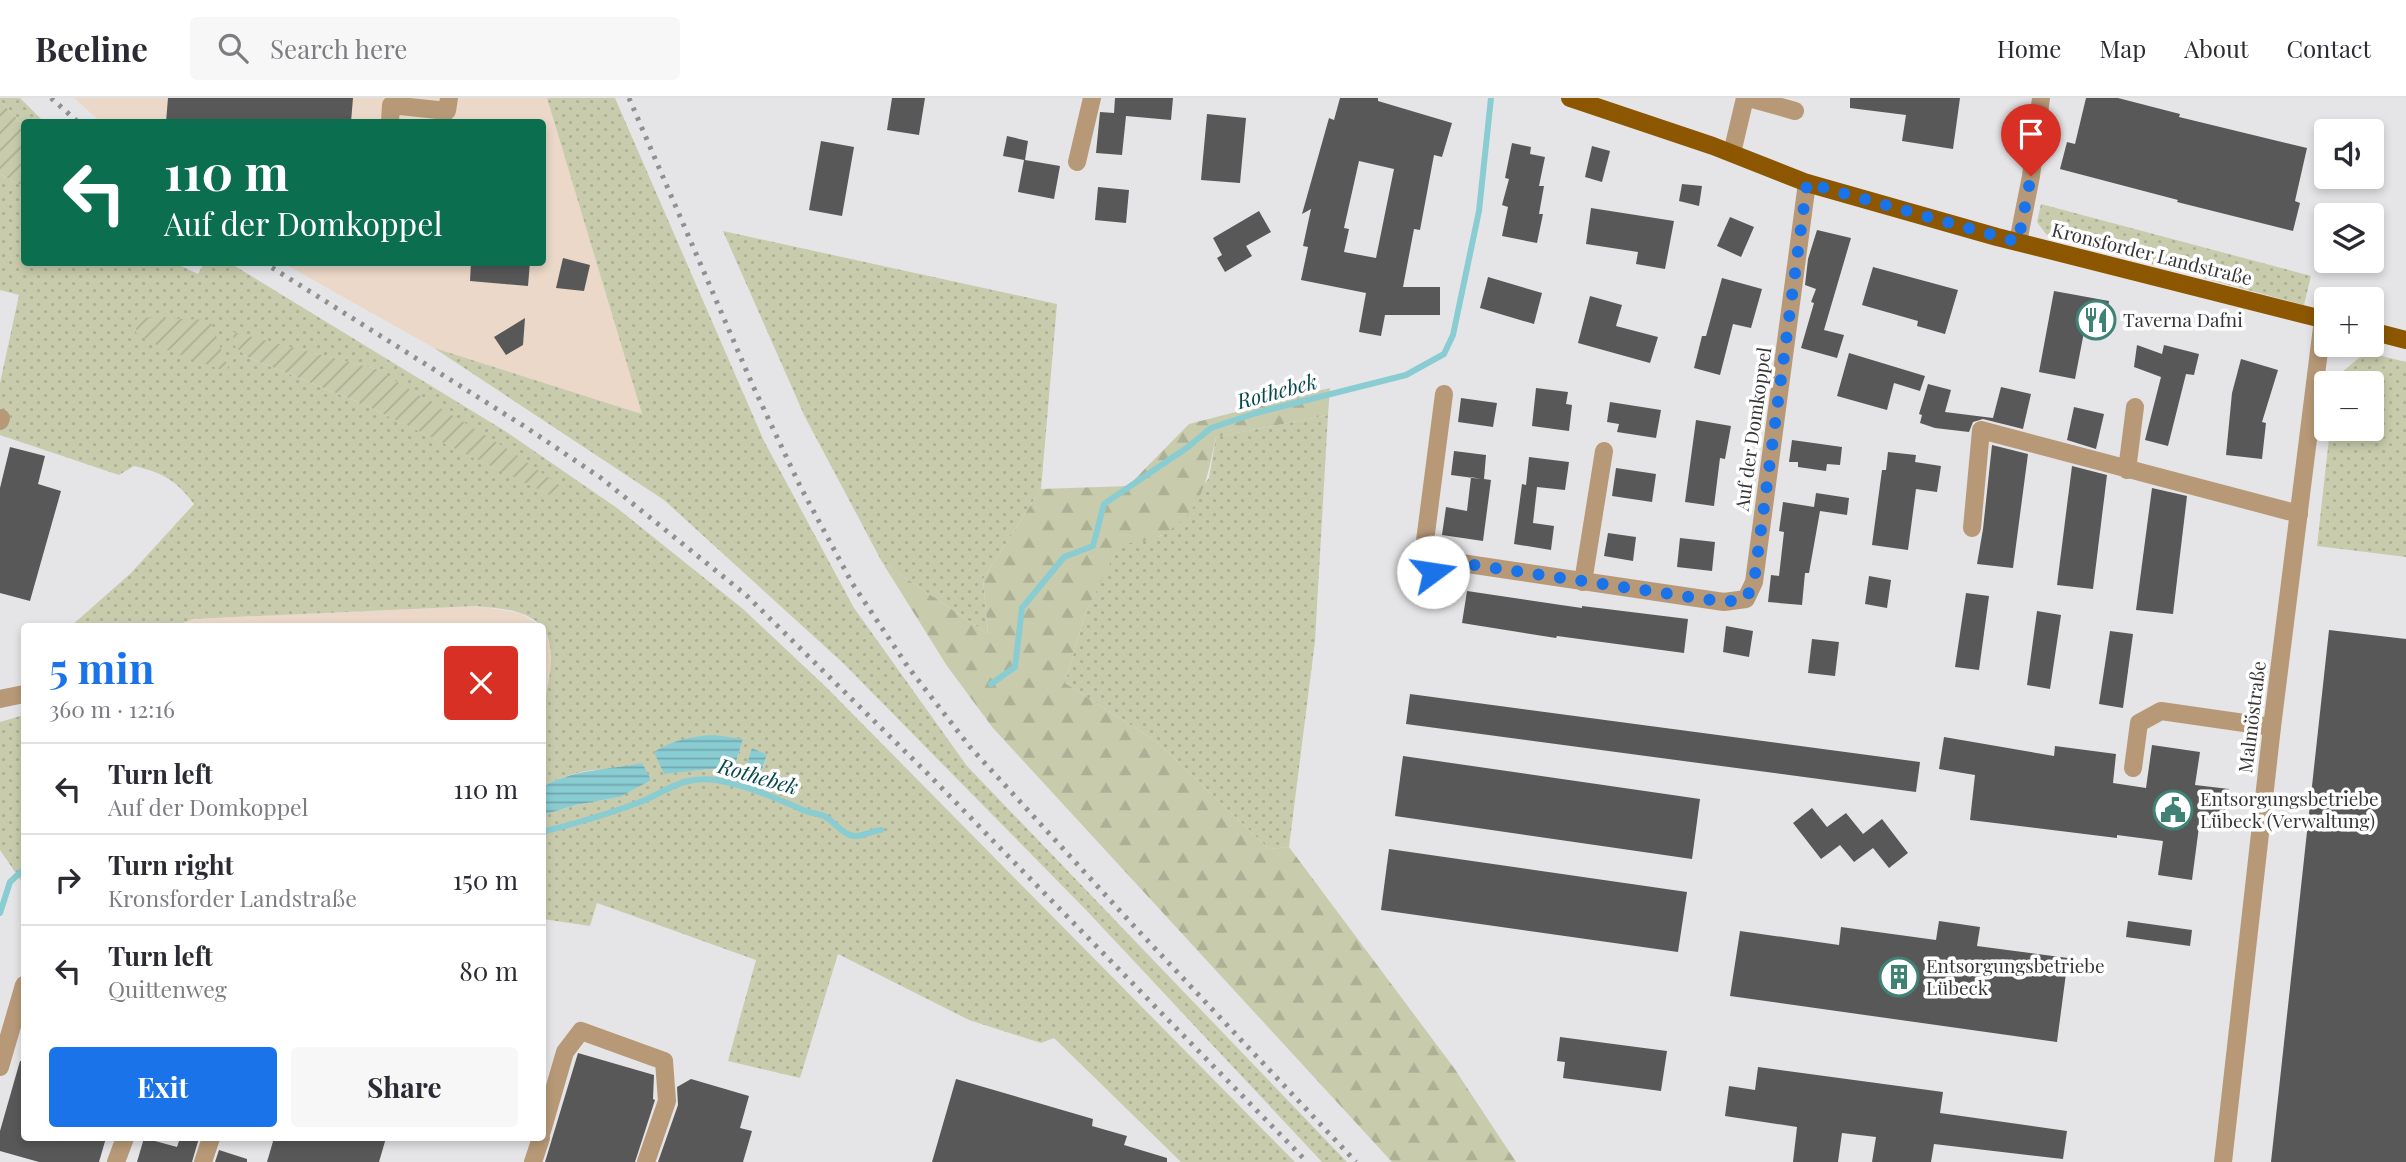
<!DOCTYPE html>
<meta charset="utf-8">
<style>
body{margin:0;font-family:"Playfair Display",serif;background:#f7f7f7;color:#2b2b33;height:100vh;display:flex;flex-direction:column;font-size:26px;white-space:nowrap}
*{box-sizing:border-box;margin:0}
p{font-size:23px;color:#7c7c81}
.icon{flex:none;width:38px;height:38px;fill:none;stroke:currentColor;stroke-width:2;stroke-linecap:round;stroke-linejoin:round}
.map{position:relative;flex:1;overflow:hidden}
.drawer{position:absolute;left:21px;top:525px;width:525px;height:518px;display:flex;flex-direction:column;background:#fff;border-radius:7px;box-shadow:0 4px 10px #0003}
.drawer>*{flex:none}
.top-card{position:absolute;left:21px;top:21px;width:525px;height:147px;border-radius:7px;box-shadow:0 4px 10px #0003;background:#0b6e4f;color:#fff;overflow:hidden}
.buttons{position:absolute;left:2314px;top:21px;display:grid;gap:14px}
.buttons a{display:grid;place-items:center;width:70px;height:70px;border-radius:7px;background:#fff;box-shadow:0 4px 10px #0003;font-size:35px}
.pin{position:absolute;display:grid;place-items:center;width:60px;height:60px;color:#fff;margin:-72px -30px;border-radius:50% 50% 50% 0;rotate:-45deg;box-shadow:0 0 7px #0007}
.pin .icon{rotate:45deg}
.me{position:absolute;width:77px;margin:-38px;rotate:76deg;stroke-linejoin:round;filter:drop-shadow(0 0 5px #0008)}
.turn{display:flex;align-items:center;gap:24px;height:147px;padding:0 28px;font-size:32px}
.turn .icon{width:91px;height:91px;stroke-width:2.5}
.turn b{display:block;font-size:49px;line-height:60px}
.round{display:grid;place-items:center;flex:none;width:74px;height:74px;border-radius:7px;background:#f7f7f7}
.overview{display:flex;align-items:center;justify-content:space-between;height:119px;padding:0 28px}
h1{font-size:42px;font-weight:700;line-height:52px;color:#1a73e8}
.action{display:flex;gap:14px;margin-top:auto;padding:14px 28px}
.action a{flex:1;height:80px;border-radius:7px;background:#1a73e8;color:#fff;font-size:28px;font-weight:700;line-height:80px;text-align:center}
.action a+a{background:#f7f7f7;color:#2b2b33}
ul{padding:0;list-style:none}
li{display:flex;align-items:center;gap:21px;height:91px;padding:0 28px;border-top:2px solid #e1e1e2}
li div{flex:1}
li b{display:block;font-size:26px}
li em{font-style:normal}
header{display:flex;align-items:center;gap:42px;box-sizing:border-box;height:98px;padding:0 35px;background:#fff;border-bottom:2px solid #e1e1e2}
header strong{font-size:33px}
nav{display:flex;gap:38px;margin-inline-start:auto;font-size:24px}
.search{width:490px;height:63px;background:#f7f7f7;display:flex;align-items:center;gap:18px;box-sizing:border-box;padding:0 24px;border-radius:7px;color:#7c7c81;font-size:26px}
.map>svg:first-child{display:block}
</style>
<header>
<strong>Beeline</strong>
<div class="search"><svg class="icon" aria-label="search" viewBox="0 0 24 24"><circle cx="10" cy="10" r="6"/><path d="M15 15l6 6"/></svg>Search here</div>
<nav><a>Home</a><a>Map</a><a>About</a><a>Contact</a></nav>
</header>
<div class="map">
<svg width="2406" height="1064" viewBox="0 0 2406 1064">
<defs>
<pattern id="grass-dots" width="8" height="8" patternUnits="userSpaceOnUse" patternTransform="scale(1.75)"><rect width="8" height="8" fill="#c8ccac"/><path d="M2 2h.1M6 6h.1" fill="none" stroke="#acb095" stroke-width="1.8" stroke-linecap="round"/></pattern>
<pattern id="forest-firs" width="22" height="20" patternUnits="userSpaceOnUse" patternTransform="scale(1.75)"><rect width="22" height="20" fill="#c8ccac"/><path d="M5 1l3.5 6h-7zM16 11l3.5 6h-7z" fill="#acb095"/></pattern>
<pattern id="garden-furrows" width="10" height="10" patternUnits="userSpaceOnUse" patternTransform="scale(1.75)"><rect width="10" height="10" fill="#c8ccac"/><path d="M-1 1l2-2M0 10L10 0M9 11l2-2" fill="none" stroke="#acb095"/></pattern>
<pattern id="water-rules" width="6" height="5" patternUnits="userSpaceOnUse" patternTransform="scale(1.75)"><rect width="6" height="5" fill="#89cdd3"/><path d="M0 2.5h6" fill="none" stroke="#71a7ac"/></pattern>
</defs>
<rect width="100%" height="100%" fill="#e5e5e7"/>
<g fill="#ebd8c8">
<path d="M74 0H547L642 316 434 250 283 165 542 164V24H101Z"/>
<path d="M477 508 520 515 541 528H175L192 521Z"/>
<path d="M543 531 552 550 550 583 543 616Z"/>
</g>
<g fill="url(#grass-dots)" fill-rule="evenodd">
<path d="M0 0H20L44 24H24V28L0 3Z"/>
<path d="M547 0H615L764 343 854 510 967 668 1347 1064H1322L1087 813 843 565 664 402 434 250 642 316Z"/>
<path d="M0 76 24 89V164L175 165 198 176 203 167 201 165H230L505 333 617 410 743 511 825 588 1295 1064H1181L1054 940 1041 945 969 922 838 856 800 980 728 963 756 862 597 805 590 828 543 821V717L576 707 620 699 651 681C638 678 625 674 612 672 590 669 561 678 543 689 543 665 539 637 543 613 549 577 566 530 520 515 507 510 490 510 477 508L193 521 175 528H71L131 475 194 406C176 382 163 375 134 368L119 377 0 337V285L19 197 0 192ZM233 235 376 271 557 400 363 306 245 258ZM743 641 733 674 710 671 664 675ZM752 650 767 658 757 685Z"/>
<path d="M2041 106 2311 178 2304 207 2054 140 2046 136 2037 124Z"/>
<path d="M723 133 1057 206 1041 391 983 481 988 536 882 464 805 319Z"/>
<path d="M2366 254 2406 264V459L2317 448 2330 331H2371V285H2336V279Z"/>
<path d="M1328 317 1315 543 1289 749 1269 751 1157 644 1065 585 1085 516 1119 446 1161 438 1209 380 1216 339Z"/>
<path d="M24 617V787L0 752V624Z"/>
</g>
<path fill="url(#forest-firs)" d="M1330 290 1328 317 1216 339C1207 380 1203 415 1162 437 1151 443 1133 444 1119 447L1085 516 1065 585 1157 644 1269 751 1289 749 1454 970 1516 1064H1392L993 630 947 568 882 464 988 536 983 481 1041 391 1128 388 1189 326Z"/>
<g fill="url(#garden-furrows)">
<path d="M0 3 24 28V89L0 76Z"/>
<path d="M137 219 210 222 230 275 162 250 136 235Z"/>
<path d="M233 234 376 271 511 353 562 389 556 400 363 306 245 258 234 247Z"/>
</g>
<g fill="url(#water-rules)">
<path d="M714 637 743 641 733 674 710 671 664 676 654 654C673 642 692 638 714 637Z"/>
<path d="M752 650 767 657 757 685 743 679Z"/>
<path d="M642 665 651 682 620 699 576 707 543 717V689C572 671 609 672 642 665Z"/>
</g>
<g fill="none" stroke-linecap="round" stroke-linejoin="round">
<g stroke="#89cdd3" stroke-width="6">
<path d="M991 586 1015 569 1022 510 1064 459 1093 448 1104 406 1188 349 1211 330 1256 315 1406 277 1444 256 1453 237 1479 113 1491 0"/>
<path d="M542 734C574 726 605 717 635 706 666 695 680 677 716 682 746 687 776 700 803 712 809 715 817 715 824 718 833 722 843 738 855 738 863 738 872 733 881 732"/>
<path d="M0 815 10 784 24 771"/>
</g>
</g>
<g fill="#595859" fill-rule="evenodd">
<path d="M168 0H353L351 24H166Z"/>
<path d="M892 0H925L919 37 887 32Z"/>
<path d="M1115 0H1173L1171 22 1126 18 1122 57 1096 55 1100 14 1114 15Z"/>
<path d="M1340 0H1378V3L1452 25 1442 59 1434 57 1420 132 1414 131 1403 189H1440V217H1385L1381 238 1359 234 1366 195 1301 182 1308 149 1303 148 1311 111 1302 116 1329 20 1334 22ZM1359 63 1394 71 1376 160 1344 154 1349 131 1344 130Z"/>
<path d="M1850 0H1960L1953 51 1902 43 1906 17 1850 10Z"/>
<path d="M2086 0H2118L2180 16 2179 19 2307 50 2295 103 2300 105 2293 133 2177 104 2178 102 2060 71 2067 44 2075 46Z"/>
<path d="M1207 16 1246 20 1240 85 1201 82Z"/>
<path d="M1007 38 1028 43 1025 62 1060 68 1054 101 1018 94 1024 62 1003 58Z"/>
<path d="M821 43 854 49 842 118 809 112Z"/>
<path d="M1512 45 1531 49 1530 56 1545 59 1539 88H1544L1539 116H1543L1537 145 1502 138 1508 109 1502 107 1509 81 1505 80Z"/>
<path d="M1592 48 1610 53 1602 84 1585 79Z"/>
<path d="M1682 86 1702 88 1699 108 1679 103Z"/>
<path d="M1098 89 1129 92 1126 125 1095 122Z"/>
<path d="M1591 110 1674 123 1665 171 1636 166 1638 154 1586 146Z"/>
<path d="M1259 113 1271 134 1246 148 1252 158 1225 174 1217 160 1222 157 1213 140Z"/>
<path d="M1730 119 1754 129 1741 159 1717 148Z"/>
<path d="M1817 132 1851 140 1824 232 1844 237 1837 260 1801 250 1814 205 1811 204 1816 191 1805 187 1808 161Z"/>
<path d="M563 160 590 167 584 193 556 190Z"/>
<path d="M471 164H530L528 188 470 183Z"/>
<path d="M1873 169 1958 192 1945 236 1917 228 1918 223 1862 207Z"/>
<path d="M1488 179 1542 195 1534 226 1480 210Z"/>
<path d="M1722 180 1762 191 1751 230 1733 226 1720 277 1694 270 1702 238H1706Z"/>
<path d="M2054 193 2109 203 2104 237 2084 234 2075 281 2039 274Z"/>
<path d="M1590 198 1622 207 1616 228 1658 239 1650 265 1578 245Z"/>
<path d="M525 220 523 247 506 257 494 239Z"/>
<path d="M2137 247 2162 256 2164 247 2199 256 2194 277 2186 276 2168 348 2145 342 2161 279 2134 269Z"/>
<path d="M1849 255 1925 278 1920 293 1894 285 1887 312 1837 298Z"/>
<path d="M2241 261 2278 272 2262 324 2266 325 2262 361 2226 357 2232 295Z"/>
<path d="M1928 286 1951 292 1945 314 1993 320 2001 289 2031 296 2023 331 1983 321 1973 324 1969 334 1935 330 1920 325 1922 317 1919 316Z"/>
<path d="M1536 290 1568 294 1566 306 1572 307 1569 333 1532 328Z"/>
<path d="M1461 300 1497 305 1493 329 1458 324Z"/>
<path d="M1610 304 1661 312 1656 340 1617 334 1619 326 1607 324Z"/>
<path d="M2074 309 2104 316 2096 351 2067 342Z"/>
<path d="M1696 322 1731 328 1725 361 1720 360 1714 408 1685 404Z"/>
<path d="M1792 342 1842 349 1840 367 1827 366 1826 373 1798 369V364H1789Z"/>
<path d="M1992 347 2028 356 2013 470 1977 466 1983 431Z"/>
<path d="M10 349 45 358 38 386 61 393 30 503 0 495V390Z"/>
<path d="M1454 353 1486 357 1484 381 1491 382 1483 443 1442 437 1446 409 1467 413 1471 379 1481 381 1451 377Z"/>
<path d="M1888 354 1916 357 1915 364 1941 368 1937 394 1916 391 1908 452 1872 447 1882 372H1886Z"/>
<path d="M1529 359 1569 364 1565 392 1537 389 1533 425 1554 428 1551 452 1514 446 1522 386 1526 387Z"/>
<path d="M2072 368 2107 377 2093 491 2057 487Z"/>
<path d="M1616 370 1656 376 1652 404 1612 398Z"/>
<path d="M2152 390 2187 398 2173 516 2136 512Z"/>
<path d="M1816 395 1849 400 1847 417 1820 413 1809 475H1805L1802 507 1768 504 1771 477 1779 478 1784 434 1779 433 1783 404 1814 409Z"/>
<path d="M1608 435 1636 439 1633 463 1604 458Z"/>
<path d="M1680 440 1715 444 1712 473 1677 469Z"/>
<path d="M1869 478 1891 482 1887 510 1865 506Z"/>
<path d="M1467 493 1561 507 1582 510V508L1688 521 1684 555 1557 538 1556 540 1462 525Z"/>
<path d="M1966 495 1989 498 1979 572 1955 569Z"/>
<path d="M2037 513 2061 517 2050 591 2027 587Z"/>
<path d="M1726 528 1753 533 1749 559 1723 554Z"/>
<path d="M2329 532 2406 541V1064H2271Z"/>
<path d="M2110 533 2133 536 2123 610 2099 606Z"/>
<path d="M1812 541 1839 544 1835 578 1808 575Z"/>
<path d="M1410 596 1920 664 1916 694 1406 626Z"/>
<path d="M1944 639 2054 658 2055 648 2116 656 2113 685 2146 690 2152 647 2200 654 2195 687 2229 691 2224 724 2200 721 2192 782 2158 777 2163 743 2117 737V740L1970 722 1975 677 1939 671Z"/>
<path d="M1403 658 1700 701 1692 761 1395 718Z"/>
<path d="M1812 710 1827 729 1846 715 1863 736 1882 721 1908 755 1889 770 1873 750 1854 764 1840 747 1821 761 1793 725Z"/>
<path d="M1389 751 1687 794 1678 854 1381 812Z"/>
<path d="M1939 823 1980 829 1977 848 2068 860 2057 944 1730 898 1740 833 1839 847 1841 829 1936 842Z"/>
<path d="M2128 823 2192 832 2190 848 2126 839Z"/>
<path d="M1560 939 1667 953 1661 993 1563 980 1565 964 1557 963Z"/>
<path d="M578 955 654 977 653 1001 655 1002 635 1064H545Z"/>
<path d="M20 963H24V1040H106L99 1064H39L0 1053V1033Z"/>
<path d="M1758 969 1943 994 1940 1015 2067 1033 2063 1061 1934 1046 1931 1064H1872L1876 1039 1842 1035 1838 1064H1793L1797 1029 1725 1018 1729 988 1755 992Z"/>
<path d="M691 981 749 998 740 1030 752 1033 743 1064H658L678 1007 677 989Z"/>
<path d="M956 981 1093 1021 1092 1028 1127 1038 1124 1047 1167 1060V1064H932Z"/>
<path d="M144 1040 177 1049 180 1040H199L192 1064H137Z"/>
<path d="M274 1040H386L379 1064H267Z"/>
<path d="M219 1052 247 1061V1064H215Z"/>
</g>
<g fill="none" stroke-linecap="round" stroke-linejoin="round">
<g stroke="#b79978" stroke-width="18">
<path d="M1749 0 1795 13"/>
<path d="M390 24 391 7 447 13 449 0"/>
<path d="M1732 55 1745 0"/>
<path d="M1077 64 1092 0"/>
<path d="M2018 144 2031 78 2041 0"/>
<path d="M1444 296 1425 443 1427 461 1433 474 1446 468 1461 465 1724 504 1746 501 1754 484 1807 85"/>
<path d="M0 323 1 320"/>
<path d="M2127 372 2135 309"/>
<path d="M1972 430 1981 332 2299 416"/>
<path d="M1583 484 1604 353"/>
<path d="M0 601 24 596"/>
<path d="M2133 670 2139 625 2161 613 2272 629"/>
<path d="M0 969 24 887"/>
<path d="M542 1033 565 954 581 933 664 963 667 1003 646 1064"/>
<path d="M116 1064 125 1040"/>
<path d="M203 1064 211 1040"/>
<path d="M533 1064 541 1040"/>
<path d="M2223 1064 2272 629 2323 221"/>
</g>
<g stroke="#8c5700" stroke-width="18">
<path d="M1570 0 1713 48 1807 85 1997 139 2326 222"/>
<path d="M2371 233 2406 242"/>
</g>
<g stroke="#909091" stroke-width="5" stroke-dasharray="3.5 7" stroke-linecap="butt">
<path d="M51 0 78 24"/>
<path d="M629 0 753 288 800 388 852 485 908 569 970 649 1132 826 1356 1064"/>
<path d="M263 164 527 330 601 380 746 497 927 675 1307 1064"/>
</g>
</g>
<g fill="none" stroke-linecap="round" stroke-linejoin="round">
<path stroke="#1a73e8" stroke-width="12" stroke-dasharray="0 21.6" d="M1433 474 1446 468 1461 465 1724 504 1746 501 1754 484 1807 85 2018 144 2031 78"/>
</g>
<defs>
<symbol id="restaurant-ring" viewBox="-11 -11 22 22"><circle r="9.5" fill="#fff" stroke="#3f8275" stroke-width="1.5"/><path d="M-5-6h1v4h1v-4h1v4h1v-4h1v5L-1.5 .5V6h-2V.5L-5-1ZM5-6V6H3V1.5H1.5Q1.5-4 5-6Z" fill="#3f8275"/></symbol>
<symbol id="civic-ring" viewBox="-11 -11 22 22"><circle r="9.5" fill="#fff" stroke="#3f8275" stroke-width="1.5"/><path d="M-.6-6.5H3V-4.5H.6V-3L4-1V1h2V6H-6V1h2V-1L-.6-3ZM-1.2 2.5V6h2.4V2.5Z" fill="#3f8275"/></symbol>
<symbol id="building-ring" viewBox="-11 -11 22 22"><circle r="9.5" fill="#fff" stroke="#3f8275" stroke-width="1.5"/><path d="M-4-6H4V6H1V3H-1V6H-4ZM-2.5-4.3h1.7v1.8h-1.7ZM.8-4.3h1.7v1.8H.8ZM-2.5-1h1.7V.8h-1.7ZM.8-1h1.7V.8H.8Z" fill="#3f8275"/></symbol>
</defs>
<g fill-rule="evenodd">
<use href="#restaurant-ring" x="2074" y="200" width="44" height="44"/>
<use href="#civic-ring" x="2151" y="690" width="44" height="44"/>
<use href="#building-ring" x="1877" y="857" width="44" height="44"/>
</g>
<g text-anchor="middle" stroke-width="7" stroke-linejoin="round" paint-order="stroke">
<g font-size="19" fill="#353535" stroke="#fff">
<text transform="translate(2152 156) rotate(14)" y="7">Kronsforder Landstraße</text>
<text transform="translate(1753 331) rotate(-82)" y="7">Auf der Domkoppel</text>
<text transform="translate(2252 619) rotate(-83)" y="7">Malmöstraße</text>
</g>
<g font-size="19" fill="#353535" stroke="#fff" text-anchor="start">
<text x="2123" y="229">Taverna Dafni</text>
<text x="2200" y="708">Entsorgungsbetriebe<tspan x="2200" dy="22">Lübeck (Verwaltung)</tspan></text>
<text x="1926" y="875">Entsorgungsbetriebe<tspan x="1926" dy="22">Lübeck</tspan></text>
</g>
<g font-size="21" font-style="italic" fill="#07484c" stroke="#fff">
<text transform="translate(1277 294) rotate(-15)" y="7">Rothebek</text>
<text transform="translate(758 679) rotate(16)" y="7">Rothebek</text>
</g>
</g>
</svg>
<div class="buttons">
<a><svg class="icon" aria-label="sound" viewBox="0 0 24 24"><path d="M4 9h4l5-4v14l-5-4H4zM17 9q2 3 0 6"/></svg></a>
<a><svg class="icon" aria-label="layers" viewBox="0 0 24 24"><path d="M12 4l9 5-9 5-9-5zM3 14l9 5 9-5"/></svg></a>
<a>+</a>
<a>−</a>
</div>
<div class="pin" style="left:2031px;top:78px;background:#d93025"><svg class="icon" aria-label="arrive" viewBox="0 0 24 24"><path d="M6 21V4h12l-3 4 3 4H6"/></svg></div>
<svg class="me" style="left:1433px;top:474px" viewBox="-20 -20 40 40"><circle r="19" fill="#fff"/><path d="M0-13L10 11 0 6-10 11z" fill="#1a73e8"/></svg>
<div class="top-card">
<div class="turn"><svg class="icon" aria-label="left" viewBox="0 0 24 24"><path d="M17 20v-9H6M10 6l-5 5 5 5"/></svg><div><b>110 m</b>Auf der Domkoppel</div></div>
</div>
<section class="drawer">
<div class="overview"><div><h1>5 min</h1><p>360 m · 12:16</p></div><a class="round" style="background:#d93025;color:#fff"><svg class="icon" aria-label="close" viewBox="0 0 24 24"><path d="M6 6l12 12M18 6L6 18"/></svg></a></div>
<ul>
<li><svg class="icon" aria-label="left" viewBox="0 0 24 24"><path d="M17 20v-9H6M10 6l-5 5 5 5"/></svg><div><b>Turn left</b><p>Auf der Domkoppel</p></div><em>110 m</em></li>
<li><svg class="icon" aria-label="right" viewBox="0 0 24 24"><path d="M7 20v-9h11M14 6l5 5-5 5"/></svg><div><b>Turn right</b><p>Kronsforder Landstraße</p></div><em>150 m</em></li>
<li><svg class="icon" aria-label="left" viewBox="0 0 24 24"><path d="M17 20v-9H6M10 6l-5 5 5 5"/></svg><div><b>Turn left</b><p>Quittenweg</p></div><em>80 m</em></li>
</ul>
<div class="action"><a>Exit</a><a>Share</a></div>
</section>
</div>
